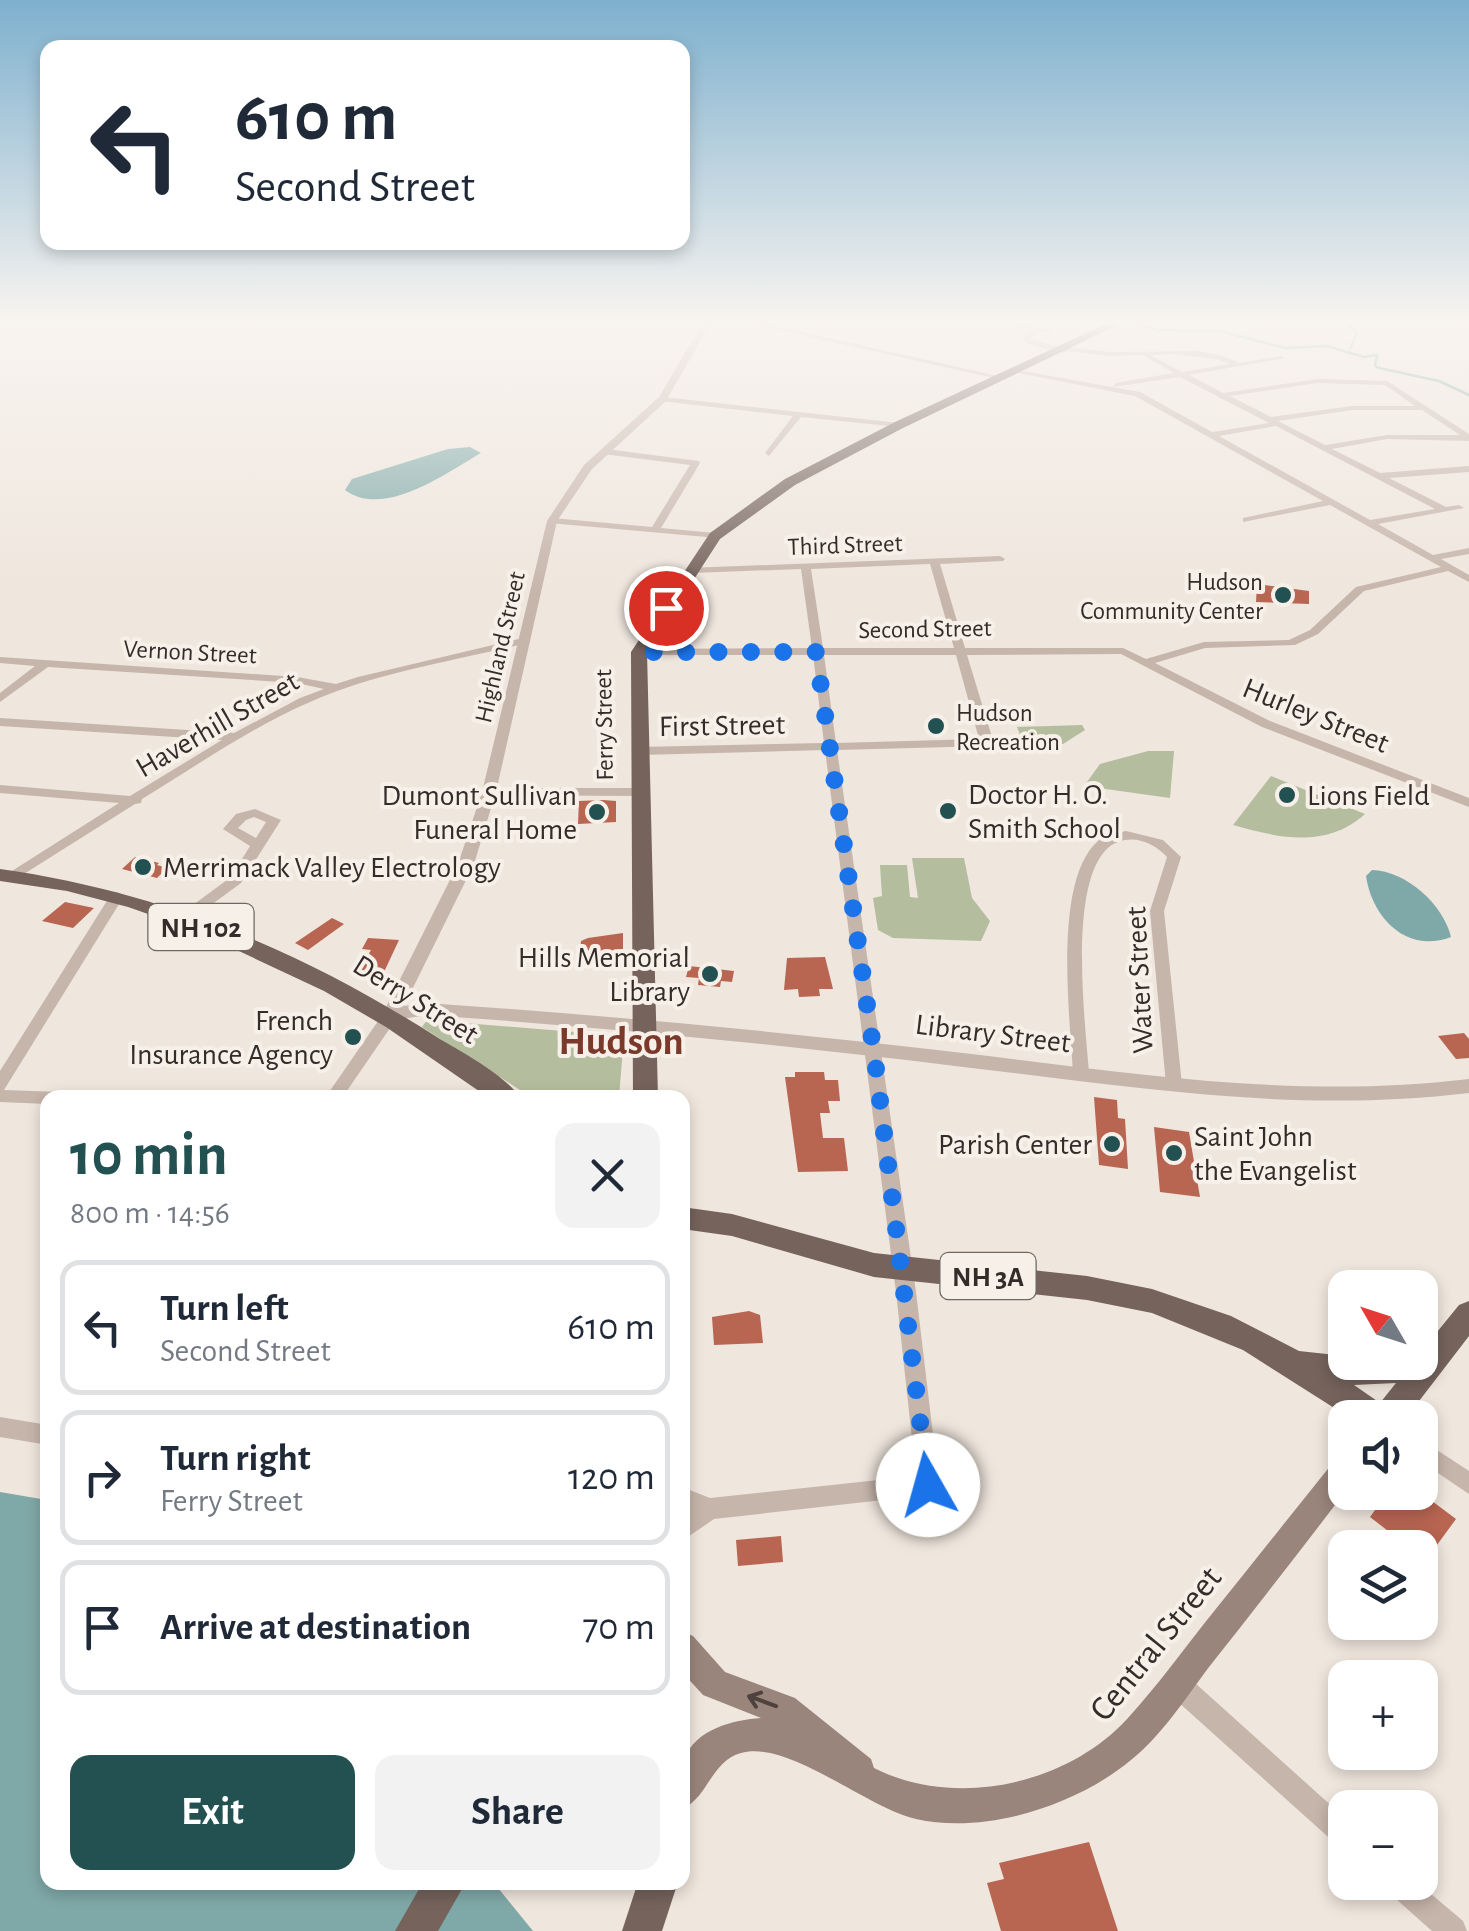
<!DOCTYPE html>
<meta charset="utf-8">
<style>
body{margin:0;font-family:"Alegreya Sans",sans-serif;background:#f2f2f3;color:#1f2937;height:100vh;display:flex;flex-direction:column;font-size:38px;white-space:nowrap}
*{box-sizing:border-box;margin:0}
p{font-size:32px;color:#747a83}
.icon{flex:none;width:55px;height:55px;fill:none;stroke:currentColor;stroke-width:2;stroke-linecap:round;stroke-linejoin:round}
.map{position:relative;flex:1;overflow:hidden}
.panel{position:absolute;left:40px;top:1090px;width:650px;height:800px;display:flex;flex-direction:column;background:#fff;border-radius:20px;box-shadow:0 5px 15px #0003}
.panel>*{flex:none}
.guide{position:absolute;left:40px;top:40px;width:650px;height:210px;border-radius:20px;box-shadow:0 5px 15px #0003;background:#fff;color:#1f2937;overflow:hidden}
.needle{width:65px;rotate:309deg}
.fabs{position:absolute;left:1328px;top:1270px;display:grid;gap:20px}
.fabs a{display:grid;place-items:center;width:110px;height:110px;border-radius:20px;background:#fff;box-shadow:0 5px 15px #0003;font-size:50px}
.pin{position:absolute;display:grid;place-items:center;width:85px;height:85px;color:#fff;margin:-42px;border:5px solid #fff;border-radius:50%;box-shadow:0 2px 10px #0007}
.me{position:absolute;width:110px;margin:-55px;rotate:353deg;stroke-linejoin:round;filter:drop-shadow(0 0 8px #0008)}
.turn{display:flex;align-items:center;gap:35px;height:210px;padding:0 30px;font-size:45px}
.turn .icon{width:130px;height:130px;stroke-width:2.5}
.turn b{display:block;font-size:70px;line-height:85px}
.round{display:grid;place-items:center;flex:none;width:105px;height:105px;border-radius:20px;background:#f2f2f3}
.summary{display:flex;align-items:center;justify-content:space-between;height:170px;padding:0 30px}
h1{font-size:60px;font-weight:700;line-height:75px;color:#235151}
.button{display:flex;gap:20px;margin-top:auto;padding:20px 30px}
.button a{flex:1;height:115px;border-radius:20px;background:#235151;color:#fff;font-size:40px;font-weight:700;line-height:115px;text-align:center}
.button a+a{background:#f2f2f3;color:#1f2937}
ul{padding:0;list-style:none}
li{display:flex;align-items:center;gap:30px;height:135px;margin:0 20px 15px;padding:0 10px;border:5px solid #e0e1e3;border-radius:20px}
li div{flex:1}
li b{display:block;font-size:38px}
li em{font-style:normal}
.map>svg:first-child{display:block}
</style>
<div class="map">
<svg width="1469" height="1931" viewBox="0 0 1469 1931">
<rect width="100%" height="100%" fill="#efe6dd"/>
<g fill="#b5bd9f">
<path d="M1082 725 1085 730 1063 744 1024 745 1017 727Z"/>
<path d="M1148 751H1174L1170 798 1084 786 1100 764Z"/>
<path d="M1271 776 1365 814C1326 849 1279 838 1233 825Z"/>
<path d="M912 858H964L972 898 990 921 981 941 893 938 878 930 873 898 882 896 880 865H907L910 897 918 898Z"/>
<path d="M427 1020 624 1036 619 1097H531L422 1027Z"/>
</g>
<g fill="#7fa9a8">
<path d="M470 447 481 453C446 473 384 519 345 490L352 479 448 449Z"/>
<path d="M1372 870C1406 871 1443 904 1451 937 1407 954 1372 918 1366 876Z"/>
<path d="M0 1492 47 1500 48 1882 494 1883 533 1931H0Z"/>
</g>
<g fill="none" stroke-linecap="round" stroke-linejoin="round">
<g stroke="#7fa9a8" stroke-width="2.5">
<path d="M1140 324 1157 330 1220 331 1285 348 1327 346 1364 357 1377 355 1375 366 1379 368 1439 381 1469 395"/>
<path d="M1348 324 1357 333 1350 349"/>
</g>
</g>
<g fill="#b86552">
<path d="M1257 584 1309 591V604L1256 602Z"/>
<path d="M603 800 616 801V822L578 824 579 801Z"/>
<path d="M135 857 159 863 157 865 167 868 157 878 122 869Z"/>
<path d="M65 902 94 908 73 928 42 921Z"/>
<path d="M332 918 344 924 308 950 295 943Z"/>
<path d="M623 933V953H614V958L580 952 581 941 588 938Z"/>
<path d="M368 938 399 940 384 972 360 970 371 950 362 949Z"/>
<path d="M825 957 833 989H819L820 996 799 997 798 989 784 990 787 958Z"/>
<path d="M689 966 734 971 732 982 721 981 720 987 698 985 699 978 686 977Z"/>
<path d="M1464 1033 1469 1039V1058L1456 1059 1438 1036Z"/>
<path d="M795 1072H824L825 1080H838L840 1101H828L830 1113H820L823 1138H844L848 1171 798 1172 785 1077H795Z"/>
<path d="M1094 1097 1117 1100 1118 1118 1125 1119 1128 1169 1099 1165Z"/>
<path d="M1154 1127 1189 1132 1200 1197 1160 1192Z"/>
<path d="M749 1311 760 1315 763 1343 714 1345 712 1317Z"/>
<path d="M1388 1492H1420L1456 1519 1426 1560 1420 1556V1548H1410L1370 1517Z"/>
<path d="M781 1536 783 1562 738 1566 736 1540Z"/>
<path d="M1089 1842 1118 1931H1001L987 1883 1004 1879 999 1863Z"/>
</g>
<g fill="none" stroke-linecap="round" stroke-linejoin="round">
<g fill="#c6b5ab" fill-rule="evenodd">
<path d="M752 324H766L1007 378 1003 380Z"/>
<path d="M1002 324H1021L1052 330 1050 333 1038 331 1031 339 1064 349 1067 347 1110 352 1197 351 1220 355 1240 363 1281 356 1285 358 1189 375 1223 393 1318 379 1387 381 1469 434V441L1387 439 1332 449 1380 473 1469 466V472L1389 478 1446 507 1459 505 1464 508 1378 524 1433 555 1469 548V554L1441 559 1469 575V582L1448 571 1364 591 1318 634 1295 645 1205 648 1155 663 1270 721 1469 798V807L1262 727 1121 654 967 655 992 737 988 746 837 750 916 1292 939 1485 936 1492 928 1495 714 1519 682 1541V1516L689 1511 682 1508V1487L710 1498 916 1476 896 1292 825 750 640 755 634 751 640 747 824 743 813 655H639L633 652 639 649 812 648 801 569 692 573 688 572V568L1000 556 1005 559 1003 561 940 564 965 648H1123L1146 659 1204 642 1289 640 1310 630 1356 587 1441 567 1330 505 1243 522V518L1323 501 1135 396 1013 372 1017 370 1140 392 1212 432 1269 423 1180 377 1113 387 1116 383 1174 373 1143 355 1110 356 1067 351 1064 353 1027 344 1023 339 1031 330ZM1175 354 1216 359 1230 364 1182 372 1150 355ZM1318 383 1385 385 1415 406H1352L1271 417 1230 396ZM1352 410H1422L1460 435H1387L1325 445 1278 421ZM1276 426 1435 509 1370 520 1219 436ZM930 564 954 648H823L811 569ZM824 655H956L979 739 836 743Z"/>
<path d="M663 397 899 423 903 425 899 427 801 417 769 456 765 453 793 416 660 401 659 399Z"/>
<path d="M606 449 699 461 700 463 661 528 715 533 718 534V538L549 523 547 521 552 518 652 527 690 465 603 454V450Z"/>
<path d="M523 638 528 641 527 643C455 661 378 672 310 702 252 727 196 766 142 799L141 803 135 804 16 879 11 880 4 876 119 803 0 793V785L130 796 222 740 0 726V718L234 733 300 698 324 689 297 683 48 667 0 702V693L35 666 0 663V657L297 677 336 684 358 677Z"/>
<path d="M489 788H641L647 792 641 796 484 795 483 792Z"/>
<path d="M255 809 281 820 241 883 188 922H178L176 919 178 916 231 877 250 846 223 829 236 814ZM254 817 266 822 256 838 238 828 246 820Z"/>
<path d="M1126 831 1163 840 1181 857 1164 911 1182 1085 1180 1089H1168L1166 1085 1150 911 1167 857C1157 846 1141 837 1125 840 1062 849 1086 1027 1089 1073L1087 1077H1075L1073 1073C1070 1017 1053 882 1097 842 1103 835 1117 833 1126 831Z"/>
<path d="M117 892 124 896 4 1090 61 1092 67 1094 69 1098H48V1104L0 1102V1071L110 896Z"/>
<path d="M391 1010 399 1015 342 1098H325L385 1011Z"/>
<path d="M0 1417 48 1425V1445L0 1437Z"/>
<path d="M1420 1439 1469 1471V1494L1420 1461Z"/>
<path d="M1176 1671 1185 1674 1345 1818V1848L1336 1844 1167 1692 1164 1683 1167 1674Z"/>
<path d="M1383 1882H1417L1463 1921 1467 1931H1432L1387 1891Z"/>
</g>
<g fill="#c6b5ab" fill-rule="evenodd">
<path d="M702 324H710L666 401 592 469 557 521 496 792 474 864 404 1006 426 1003C605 1015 784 1032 963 1053 1134 1073 1296 1100 1469 1079V1093C1295 1114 1135 1087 963 1067 784 1045 605 1027 426 1015L391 1021 385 1019 382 1015 458 864 482 792 547 521 584 465 659 397Z"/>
<path d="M1464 324H1469V327Z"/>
</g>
<path fill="#9a857c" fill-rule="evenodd" d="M1345 1456V1492C1300 1551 1255 1609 1209 1667 1185 1699 1162 1735 1131 1760 1077 1805 986 1835 916 1819 865 1807 789 1740 741 1753 711 1761 708 1798 682 1809 682 1794 679 1772 684 1759 696 1729 733 1720 761 1718L703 1695 682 1672V1631L693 1636 725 1672 795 1698 871 1759 874 1768C955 1809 1067 1785 1128 1718 1159 1684 1186 1646 1215 1610 1255 1560 1295 1510 1335 1460Z"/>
<g fill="#75635c" fill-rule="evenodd">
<path d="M1106 324H1120L903 428 795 485 720 539 647 652 658 1098H633L631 652 710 533 785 479 895 422Z"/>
<path d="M0 869C163 892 302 951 440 1039 462 1052 508 1077 520 1098H489L386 1027 324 991 194 930 128 907 67 891 0 881Z"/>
<path d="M682 1207 732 1214 874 1253 1087 1276 1152 1289 1231 1316 1299 1351 1345 1356V1362H1420V1353L1459 1305 1469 1301V1336L1406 1418H1350L1243 1350 1152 1313 1087 1300 874 1277 732 1236 682 1229ZM1396 1383 1380 1403 1354 1385Z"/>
<path d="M423 1882H466L438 1931H395Z"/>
<path d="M638 1882H678L662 1931H622Z"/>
</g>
</g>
<defs><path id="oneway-shaft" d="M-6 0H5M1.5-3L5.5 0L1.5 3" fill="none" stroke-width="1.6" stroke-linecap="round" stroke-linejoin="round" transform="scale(2.5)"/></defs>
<use stroke="#4e423e" href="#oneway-shaft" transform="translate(762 1701) rotate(-160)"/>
<linearGradient id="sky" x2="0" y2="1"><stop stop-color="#7eb0ce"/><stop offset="0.54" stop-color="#f8f4f0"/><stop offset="1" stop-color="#f8f4f0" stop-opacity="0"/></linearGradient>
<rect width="1469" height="595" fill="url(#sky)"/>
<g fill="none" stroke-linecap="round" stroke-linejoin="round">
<path stroke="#1a73e8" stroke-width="18" stroke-dasharray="0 32.4" d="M666 608 640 652H816L875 1060 928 1485"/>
</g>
<g fill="#235151" stroke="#f7f0e9" stroke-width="4">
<circle cx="1283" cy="595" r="10"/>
<circle cx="936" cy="726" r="10"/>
<circle cx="1287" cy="795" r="10"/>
<circle cx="948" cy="811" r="10"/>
<circle cx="597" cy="812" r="10"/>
<circle cx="143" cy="867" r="10"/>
<circle cx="710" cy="974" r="10"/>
<circle cx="353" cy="1037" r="10"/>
<circle cx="1112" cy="1144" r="10"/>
<circle cx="1174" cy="1153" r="10"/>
</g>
<g text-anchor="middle" stroke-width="8" stroke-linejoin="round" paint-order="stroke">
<g font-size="25" fill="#352c29" stroke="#f7f0e9">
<text transform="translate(845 544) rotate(-2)" y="9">Third Street</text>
<text transform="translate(925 628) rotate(-1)" y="9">Second Street</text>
<text transform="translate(499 647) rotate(-77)" y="9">Highland Street</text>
<text transform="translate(190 651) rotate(3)" y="9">Vernon Street</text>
<text transform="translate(603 725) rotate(-91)" y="9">Ferry Street</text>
</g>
<g font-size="25" fill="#352c29" stroke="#f7f0e9" text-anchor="end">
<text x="1263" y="590">Hudson<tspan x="1263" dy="29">Community Center</tspan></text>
<text x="956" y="721" text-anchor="start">Hudson<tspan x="956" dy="29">Recreation</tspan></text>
</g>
<g fill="#f7f0e9" stroke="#6f6763" stroke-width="2.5">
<rect x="148.5" y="904" width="105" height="46" rx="8"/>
<rect x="940.5" y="1253" width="95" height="46" rx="8"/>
</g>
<g font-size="28" font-weight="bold" fill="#352c29">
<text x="201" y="937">NH 102</text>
<text x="988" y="1286">NH 3A</text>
</g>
<g font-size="30" fill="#352c29" stroke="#f7f0e9">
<text transform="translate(1316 715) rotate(22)" y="10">Hurley Street</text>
<text transform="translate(217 724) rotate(-30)" y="10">Haverhill Street</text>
<text transform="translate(722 725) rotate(-1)" y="10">First Street</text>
<text transform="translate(1139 980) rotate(-93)" y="10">Water Street</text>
<text transform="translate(416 999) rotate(32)" y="10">Derry Street</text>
<text transform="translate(993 1033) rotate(7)" y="10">Library Street</text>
</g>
<g font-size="30" fill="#352c29" stroke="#f7f0e9" text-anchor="start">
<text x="968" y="804">Doctor H. O.<tspan x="968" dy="34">Smith School</tspan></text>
<text x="577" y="805" text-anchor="end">Dumont Sullivan<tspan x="577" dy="34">Funeral Home</tspan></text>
<text x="1307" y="805">Lions Field</text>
<text x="163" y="877">Merrimack Valley Electrology</text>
<text x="690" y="967" text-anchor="end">Hills Memorial<tspan x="690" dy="34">Library</tspan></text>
<text x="333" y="1030" text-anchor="end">French<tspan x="333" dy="34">Insurance Agency</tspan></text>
<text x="1194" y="1146">Saint John<tspan x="1194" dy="34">the Evangelist</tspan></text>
<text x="1092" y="1154" text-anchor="end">Parish Center</text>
</g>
<g font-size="35" fill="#352c29" stroke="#f7f0e9">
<text transform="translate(1155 1643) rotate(-51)" y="12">Central Street</text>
</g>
<g font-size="40" font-weight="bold" fill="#7b392b" stroke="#f7f0e9">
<text x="621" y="1054">Hudson</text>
</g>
</g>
</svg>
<div class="fabs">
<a><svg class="needle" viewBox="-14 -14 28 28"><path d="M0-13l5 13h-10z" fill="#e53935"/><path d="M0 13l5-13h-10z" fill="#747a83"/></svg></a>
<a><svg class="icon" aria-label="sound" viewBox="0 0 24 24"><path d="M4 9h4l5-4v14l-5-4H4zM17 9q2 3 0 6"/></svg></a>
<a><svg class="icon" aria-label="layers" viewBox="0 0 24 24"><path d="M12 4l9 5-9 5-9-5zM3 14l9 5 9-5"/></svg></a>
<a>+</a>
<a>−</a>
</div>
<div class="pin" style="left:666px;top:608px;background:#d93025"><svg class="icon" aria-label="arrive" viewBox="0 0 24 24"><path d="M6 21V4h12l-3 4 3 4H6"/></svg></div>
<svg class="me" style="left:928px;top:1485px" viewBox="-20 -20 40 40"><circle r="19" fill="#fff"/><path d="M0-13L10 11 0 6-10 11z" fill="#1a73e8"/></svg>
<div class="guide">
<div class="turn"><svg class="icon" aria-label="left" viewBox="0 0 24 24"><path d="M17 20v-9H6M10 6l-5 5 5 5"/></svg><div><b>610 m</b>Second Street</div></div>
</div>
<section class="panel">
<div class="summary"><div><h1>10 min</h1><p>800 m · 14:56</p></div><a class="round"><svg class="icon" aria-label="close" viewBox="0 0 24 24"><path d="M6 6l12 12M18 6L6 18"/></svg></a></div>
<ul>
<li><svg class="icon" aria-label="left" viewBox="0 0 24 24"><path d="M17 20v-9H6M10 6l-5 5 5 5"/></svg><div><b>Turn left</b><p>Second Street</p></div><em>610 m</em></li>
<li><svg class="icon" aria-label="right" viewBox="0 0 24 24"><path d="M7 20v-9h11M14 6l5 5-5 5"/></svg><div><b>Turn right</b><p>Ferry Street</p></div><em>120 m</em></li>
<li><svg class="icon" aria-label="arrive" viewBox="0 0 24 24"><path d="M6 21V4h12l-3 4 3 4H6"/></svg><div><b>Arrive at destination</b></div><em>70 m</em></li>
</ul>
<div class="button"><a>Exit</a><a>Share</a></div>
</section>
</div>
